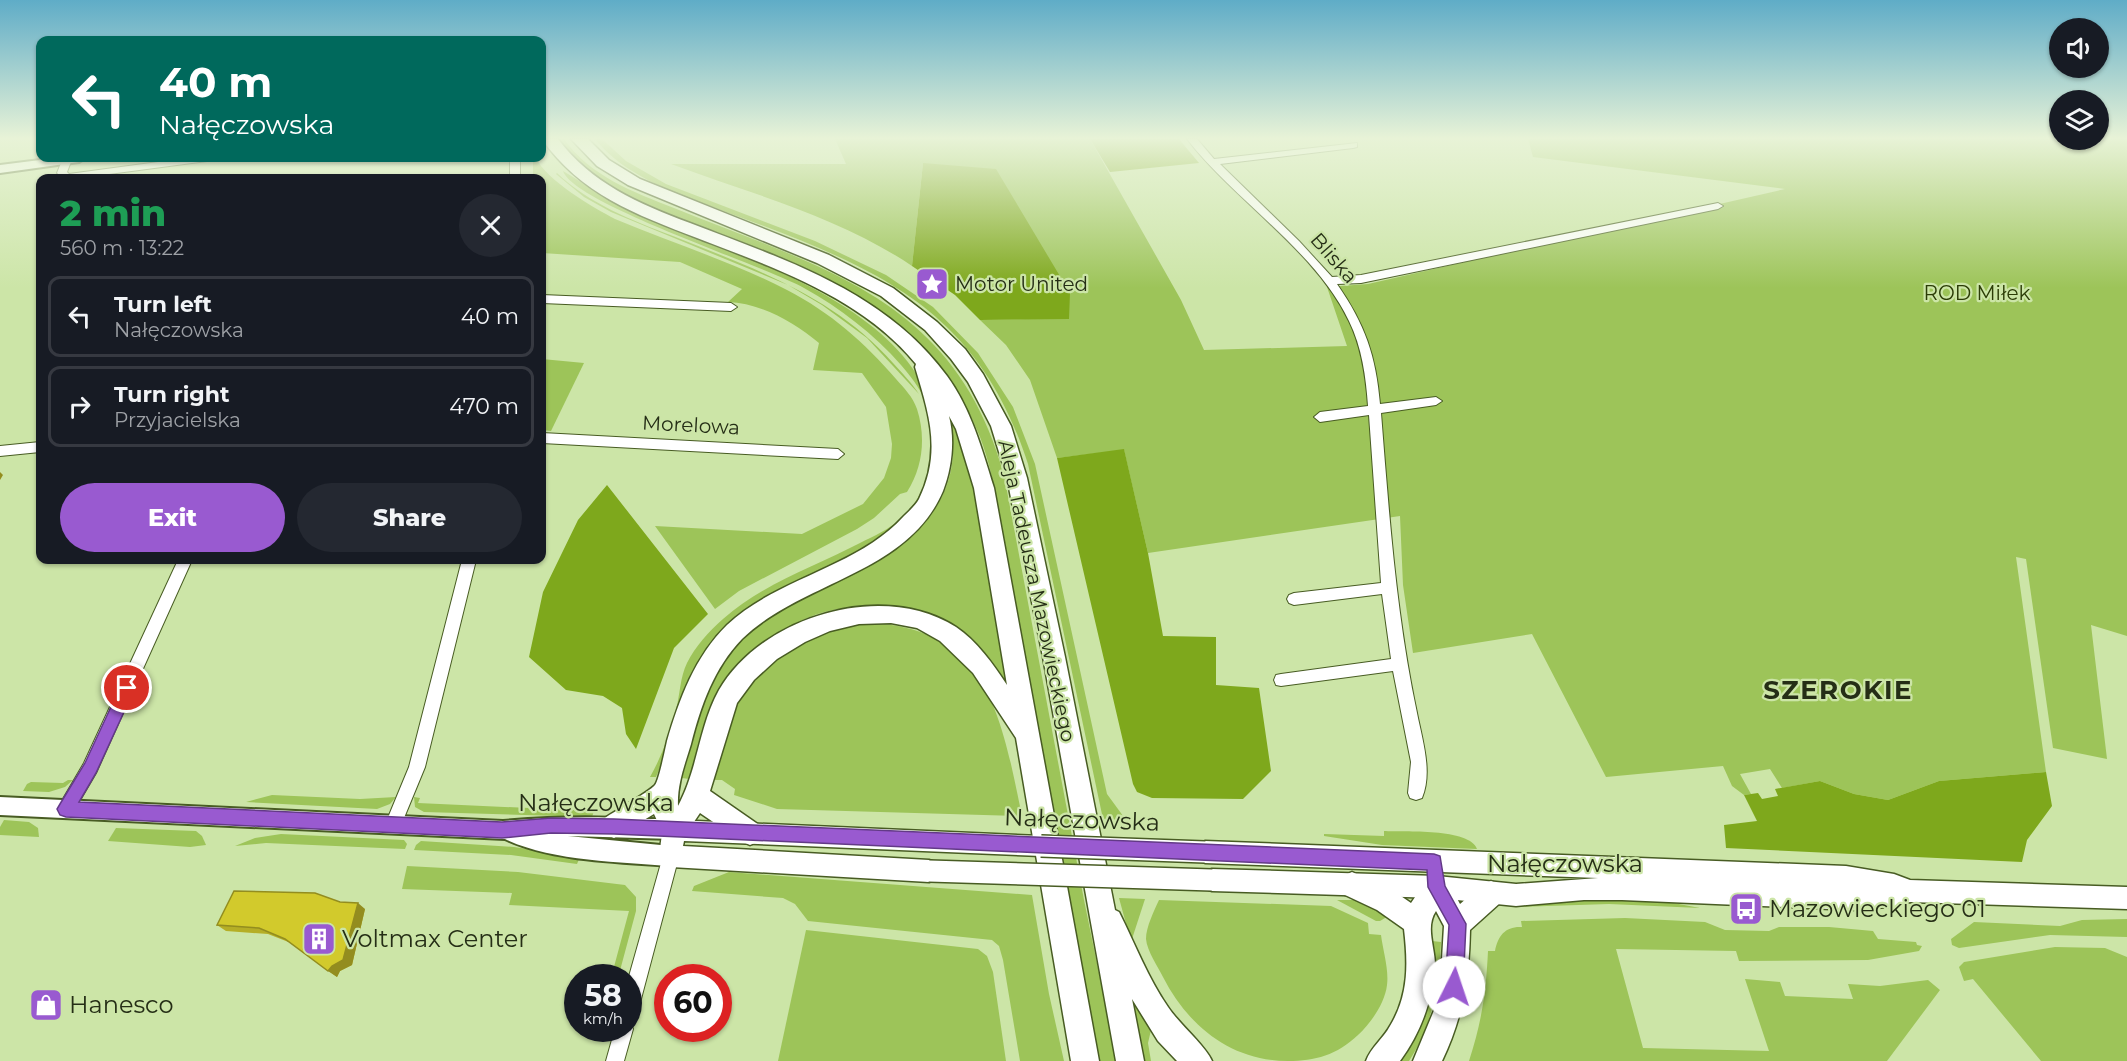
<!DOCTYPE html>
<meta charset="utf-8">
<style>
body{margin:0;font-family:Montserrat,sans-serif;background:#242831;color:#f1f3f6;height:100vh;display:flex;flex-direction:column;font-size:22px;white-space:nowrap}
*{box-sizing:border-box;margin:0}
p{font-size:20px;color:#9ea1a6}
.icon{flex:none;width:33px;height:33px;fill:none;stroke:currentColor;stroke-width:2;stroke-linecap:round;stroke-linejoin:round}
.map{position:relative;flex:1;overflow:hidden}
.sheet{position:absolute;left:36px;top:174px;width:510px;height:390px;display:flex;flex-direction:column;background:#171b24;border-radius:12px;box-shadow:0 2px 4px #0004}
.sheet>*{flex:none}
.guide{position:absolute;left:36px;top:36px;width:510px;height:126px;border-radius:12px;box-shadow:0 2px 4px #0004;background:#00695c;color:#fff;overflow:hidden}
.fabs{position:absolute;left:2049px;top:18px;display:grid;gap:12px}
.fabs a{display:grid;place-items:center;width:60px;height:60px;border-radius:50%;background:#171b24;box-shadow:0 2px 4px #0004;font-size:30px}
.speed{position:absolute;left:564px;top:964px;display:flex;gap:12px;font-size:30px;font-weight:700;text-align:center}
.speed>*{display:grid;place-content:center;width:78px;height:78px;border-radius:50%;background:#171b24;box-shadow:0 2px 4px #0004;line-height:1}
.speed small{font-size:15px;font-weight:400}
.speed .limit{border:9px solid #d22;background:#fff;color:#111}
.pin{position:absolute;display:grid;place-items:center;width:51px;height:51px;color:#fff;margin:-26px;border:3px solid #fff;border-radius:50%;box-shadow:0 2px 6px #0007}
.me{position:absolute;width:66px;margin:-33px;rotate:4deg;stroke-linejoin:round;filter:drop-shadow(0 0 4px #0008)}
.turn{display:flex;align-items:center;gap:21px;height:126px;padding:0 24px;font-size:27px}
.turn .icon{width:78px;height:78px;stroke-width:2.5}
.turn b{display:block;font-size:42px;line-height:51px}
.round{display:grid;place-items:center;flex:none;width:63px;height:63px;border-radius:32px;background:#242831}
.summary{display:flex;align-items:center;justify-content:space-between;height:102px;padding:0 24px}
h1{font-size:36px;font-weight:800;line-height:45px;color:#1e9e55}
.cta{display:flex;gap:12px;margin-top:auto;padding:12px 24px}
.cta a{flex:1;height:69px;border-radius:36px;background:#995ad0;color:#fff;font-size:24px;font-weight:800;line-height:69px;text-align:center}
.cta a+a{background:#242831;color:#f1f3f6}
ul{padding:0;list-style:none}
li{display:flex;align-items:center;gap:18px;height:81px;margin:0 12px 9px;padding:0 12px;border:3px solid #363941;border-radius:12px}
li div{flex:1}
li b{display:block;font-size:22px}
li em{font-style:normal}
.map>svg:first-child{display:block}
</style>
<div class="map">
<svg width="2127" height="1061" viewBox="0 0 2127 1061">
<rect width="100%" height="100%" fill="#cce5a7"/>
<g fill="#9dc459">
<path d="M558 139H564C590 176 633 192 674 208 824 269 956 299 1004 475L1084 900 1117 1061H1098L1002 526C996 496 991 466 980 437 930 308 809 269 690 223 641 203 591 184 558 139Z"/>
<path d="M595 139H602L626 161 666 184 815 241 886 275 933 307 978 353 1013 407 1035 464 1107 794 1126 820 1103 819 1028 464C975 299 864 264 716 208 673 192 625 176 595 139Z"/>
<path d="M835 139H1090L1181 300 1204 350 1347 346 1327 287 1368 284 1785 189 1533 157 1528 139H2127V636L2091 625 2107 759 2053 748 2026 559 2016 557 2046 772 1939 781 1888 800 1854 794 1820 781 1782 788 1770 769 1740 774 1751 794 1744 795 1732 786 1723 766 1606 777 1532 634 1413 653 1403 585 1400 516 1148 553 1124 450 1057 458 1030 380 1006 345 980 320 1069 318 923 163 912 266C840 217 752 194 671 164H846Z"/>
<path d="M536 158C546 180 594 208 615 219 672 243 733 262 787 290 830 312 865 343 896 379 904 388 913 397 917 409 926 437 923 467 907 492L900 494 874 518 857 529 739 591 715 609 655 526 802 534 863 504 884 478 891 458 892 444 886 407 862 373 813 370 819 343C794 322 760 303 728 302L742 289 680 262 542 253V178H533V162Z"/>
<path d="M563 171C589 186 613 204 641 216 737 256 933 310 937 439 938 471 925 502 902 524 885 541 862 551 841 561 793 584 740 605 708 650 689 676 678 706 669 736 665 750 662 764 656 777H650C662 756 670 733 676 710 680 695 680 677 687 663 695 647 709 631 723 619 762 584 814 567 860 543 874 536 890 529 901 518 920 502 931 475 934 451 938 417 923 390 901 365 874 334 840 308 804 288 763 265 574 204 563 171Z"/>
<path d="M557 173C590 204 631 220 673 236 753 268 834 296 893 363 902 373 912 383 919 394L867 338 822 305 788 285 611 212 584 197 556 174Z"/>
<path d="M542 359 584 363 551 431 542 430Z"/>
<path d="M953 417 974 480 1009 685 1006 686C996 667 984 649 967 636 922 602 836 595 789 628 780 634 707 722 704 731 698 746 694 763 689 779L682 778C694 739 702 696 723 661 754 610 840 581 891 552 939 518 962 477 950 418Z"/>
<path d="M873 623C990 630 1002 721 1022 816L777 809 734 795 735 789 722 780H714L713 777C719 756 724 734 732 714 754 658 816 627 873 623Z"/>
<path d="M68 780H73L65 787 49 792 23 791 27 784 31 782 63 783Z"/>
<path d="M272 795 360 799 396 797 390 804 377 809 246 802Z"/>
<path d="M414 797 420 798 418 803 594 811 592 817 424 812 415 807Z"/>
<path d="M4 820 29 822 38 828 39 837 0 835V827Z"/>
<path d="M116 828 196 831 202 836 206 845 190 847 108 841Z"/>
<path d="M1384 831C1403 832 1470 828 1477 849L1382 845 1324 836V834L1384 836Z"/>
<path d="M281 834 404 840 407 844 405 849 266 843 235 846 255 838Z"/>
<path d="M421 841 514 847 580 857 577 864 511 855 414 850 416 845Z"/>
<path d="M407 866 518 872 625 885 636 897V911L618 978H611L629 911 509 905 512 893 402 889Z"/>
<path d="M729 872 1032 895 1049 994 1064 1061H1020L1003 960 999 946 992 940 808 921 795 904 783 898 692 891 694 886Z"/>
<path d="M1631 895 1700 908 1609 904 1520 907 1517 902Z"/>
<path d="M1119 898 1145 899 1131 942Z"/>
<path d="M1159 900 1331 906 1368 923 1369 934 1381 935C1383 951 1389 969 1387 985 1385 1003 1371 1023 1358 1035 1337 1055 1315 1061 1288 1061 1231 1061 1188 1026 1163 977 1158 967 1147 951 1146 939 1146 927 1154 911 1159 900Z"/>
<path d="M1337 900H1358L1390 915 1380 921H1376Z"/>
<path d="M1625 918 1705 922 1725 930 1769 931 1779 927H1829L1873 931 1878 939 1916 942 1917 945 1922 946 1919 951 1868 960 1739 961 1736 951 1616 949 1643 1048 1769 1051 1745 979 1780 982 1785 996 1853 999 1848 984 1880 986 1928 980 1940 990 1887 1061H1469C1482 1021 1486 992 1488 951H1495C1498 935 1506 926 1522 927L1521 921Z"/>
<path d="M2127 919V937L2050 935 1959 948 1952 945 1951 939 1974 922 2060 926 2082 920Z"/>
<path d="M806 930 978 949 987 956 993 972 1006 1061H778Z"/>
<path d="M1432 941 1441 942C1439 985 1433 1024 1409 1061H1397L1432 965Z"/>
<path d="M2055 947 2105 948 2127 957V1061H2041L1973 979 1964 981 1959 967 1964 962Z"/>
<path d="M1132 1002 1135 1003 1151 1030 1148 1043 1151 1061H1142Z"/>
</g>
<g fill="#7ea81c">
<path d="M1090 139H1179L1199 163 1110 172Z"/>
<path d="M923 163 996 169 1070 293 1069 319 980 320 955 295 912 266Z"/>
<path d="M1124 449 1148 553 1163 636 1216 637V685L1259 688 1271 771 1243 799 1152 798 1137 792 1133 784 1057 458Z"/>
<path d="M607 485 708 614 674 648 636 749 626 734 622 708 603 696 566 690 529 657 543 592 578 520Z"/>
<path d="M2046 772 2052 806 2027 840 2022 862 1726 848 1724 825 1757 821 1744 795 1758 793 1762 799 1778 796 1775 789 1820 781 1854 794 1888 800 1939 781Z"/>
</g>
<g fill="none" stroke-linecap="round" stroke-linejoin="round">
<defs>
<g id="minor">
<path d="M1187 139H1197L1214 159 1357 143V147L1353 148 1220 164 1299 241 1332 277 1361 275 1718 203 1723 206 1718 209 1361 283 1337 284C1365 324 1376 356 1380 404L1436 397 1442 401 1436 405 1381 413C1389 514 1396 614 1417 713 1422 739 1433 772 1422 798L1416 800 1410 798 1408 793 1411 762 1393 671 1281 686 1276 685 1274 680 1276 675 1281 674 1391 659 1382 594 1294 605 1289 603 1287 599 1289 595 1294 593 1381 583 1369 415 1320 422 1314 417 1320 412 1368 406C1366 377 1362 347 1349 321 1316 251 1234 200 1187 139Z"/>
<path d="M63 158 72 159 67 172 69 174 188 158H212L207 161 79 178H63L57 173Z"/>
<rect x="510" y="158" width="10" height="20"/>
<path d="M542 295 731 303 737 307 731 311 542 303Z"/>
<path d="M542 433 838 449 844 454 838 459 542 443Z"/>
<path d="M40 442V452L0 456V446Z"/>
<path d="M178 560H192L96 773 72 814 66 817 60 814 58 809 60 804 84 763Z"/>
<path d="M462 560H476L425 767 399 830 393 833 387 830 385 825 409 767Z"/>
<path d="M671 848 677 850 679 856 637 1014 634 1020 630 1022 633 1029 624 1061H606L615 1029H628V980L663 856 665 850Z"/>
</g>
<g id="tertiary">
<path d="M56 158H85L79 162 0 173V165Z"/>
<path d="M0 797 503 821C548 817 594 816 639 819 653 819 668 818 681 823L684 830 681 837 674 839 568 836 671 846 678 849 681 856 678 863 671 866C620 862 551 861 505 839L0 815Z"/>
</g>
<g id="secondary">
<path d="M674 820 1041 836 1049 839 1052 846 1049 853 1041 856 684 841 683 846 929 860 937 863 940 871 937 879 929 882 671 867 663 863C658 852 661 835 666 823Z"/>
<path d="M1205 841 1846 866 1894 874 1910 880 2127 887V909L1910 902 1897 906 1855 910 1622 900H1584L1516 906 1437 898 1212 891 1204 888 1201 880 1204 872 1212 869 1437 876 1516 884 1598 878 1205 863 1197 859 1194 852 1197 845Z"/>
</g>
<g id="primary">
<path d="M542 139H558C591 183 639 204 690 223 783 259 885 291 947 376 971 409 982 449 994 488L1099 1061H1071L1016 738 973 673 940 641 917 628 891 623 859 624 830 631 805 642 777 659 754 680 737 703 710 791 759 825 763 833 759 841 750 845 741 841 700 813 683 838 674 842 665 838 654 814 614 838 605 834 601 826 605 818C615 811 649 792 655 785 659 780 665 750 667 741 679 700 695 656 727 625 778 577 857 568 904 516 909 511 916 505 919 499 942 452 929 414 915 367L916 364C862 298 775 268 697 238 637 215 580 194 542 139ZM949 416 956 429 974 488 1007 685C993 664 977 641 956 627 883 580 762 616 719 690 699 726 698 769 678 806 677 784 685 764 691 744 701 705 714 668 742 639 802 581 908 574 943 491 952 468 955 440 949 416Z"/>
<path d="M571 139H588L609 160 640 179 829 255 893 288 937 322 965 349 983 374 1011 426 1027 478 1065 657 1115 910 1119 912C1135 944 1148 978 1168 1007 1180 1025 1205 1045 1212 1061H1177L1158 1041 1132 999 1144 1061H1116L1043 657 1007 478 991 426 968 382 951 359 925 330 881 296 817 263 628 185 597 166Z"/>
<path d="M1352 872 1395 892 1411 903 1428 878 1437 874 1446 878 1460 904 1482 885 1491 881 1500 885 1504 894 1500 903 1470 930C1469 979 1463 1017 1442 1061H1413L1435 1008 1442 959 1444 926 1436 911C1425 927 1435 947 1435 965 1433 1000 1420 1034 1400 1061H1366C1371 1047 1383 1039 1390 1026 1409 995 1408 963 1404 929L1377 910 1343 894 1339 885 1343 876Z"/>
</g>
</defs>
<use href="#minor" stroke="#485c23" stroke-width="2"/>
<use href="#tertiary" stroke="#485c23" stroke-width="4"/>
<use href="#secondary" stroke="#485c23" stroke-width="3"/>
<use href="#primary" stroke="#485c23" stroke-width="3"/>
<use href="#minor" fill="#fff" fill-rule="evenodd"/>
<use href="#tertiary" fill="#fff" fill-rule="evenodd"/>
<use href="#secondary" fill="#fff" fill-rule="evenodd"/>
<use href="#primary" fill="#fff" fill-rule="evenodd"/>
<defs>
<g id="secondary-bridge">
<path d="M1041 846 1205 852"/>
<path d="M929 871 1212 880"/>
</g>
</defs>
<use href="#secondary-bridge" stroke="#485c23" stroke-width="24" stroke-linecap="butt"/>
<use href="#secondary-bridge" stroke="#fff" stroke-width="21"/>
</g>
<path fill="#b5ae26" d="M340 902 365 909 352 965 340 971 337 977 291 943 268 934 226 931 217 925Z"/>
<g fill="#938d1f">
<path d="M0 472 3 475 0 480Z"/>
<path d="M358 903 365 909 352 965 340 971 337 977 328 971Z"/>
</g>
<path fill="#d2ca2c" stroke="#938d1f" stroke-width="1.5" d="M234 891 315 893 340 902 358 903 343 960 332 966 328 971 285 939 259 928 217 925Z"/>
<linearGradient id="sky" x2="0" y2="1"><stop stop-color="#5facc7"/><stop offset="0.48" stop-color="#e8f3d7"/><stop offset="1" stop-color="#e8f3d7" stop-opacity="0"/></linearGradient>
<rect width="2127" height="288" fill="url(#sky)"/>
<path fill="#995ad0" stroke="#633a87" stroke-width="1.5" d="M127 681 133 683 135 688 96 773 79 802 502 822 551 818 614 819 1434 854 1440 856 1445 886 1466 924 1463 987 1460 993 1454 996 1448 993 1445 987 1449 925 1428 887 1427 870 614 834 551 833 502 838 66 817 60 815 57 809 60 804 85 763 122 683Z"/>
<defs>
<symbol id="sight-square" viewBox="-11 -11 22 22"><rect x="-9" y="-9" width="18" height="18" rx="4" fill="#995ad0" stroke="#cce5a7"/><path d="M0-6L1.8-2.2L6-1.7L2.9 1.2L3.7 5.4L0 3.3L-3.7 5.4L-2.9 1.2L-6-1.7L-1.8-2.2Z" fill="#fff"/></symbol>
<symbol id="bus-square" viewBox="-11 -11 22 22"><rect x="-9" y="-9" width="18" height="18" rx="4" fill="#995ad0" stroke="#cce5a7"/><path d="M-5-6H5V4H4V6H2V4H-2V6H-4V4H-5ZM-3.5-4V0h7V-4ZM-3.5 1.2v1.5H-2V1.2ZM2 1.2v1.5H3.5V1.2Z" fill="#fff"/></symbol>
<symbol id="building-square" viewBox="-11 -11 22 22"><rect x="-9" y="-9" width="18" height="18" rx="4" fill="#995ad0" stroke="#cce5a7"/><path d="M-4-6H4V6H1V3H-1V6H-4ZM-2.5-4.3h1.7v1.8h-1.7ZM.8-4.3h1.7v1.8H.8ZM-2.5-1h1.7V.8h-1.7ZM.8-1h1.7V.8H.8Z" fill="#fff"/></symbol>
<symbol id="shop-square" viewBox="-11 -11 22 22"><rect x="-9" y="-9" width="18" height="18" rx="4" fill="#995ad0" stroke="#cce5a7"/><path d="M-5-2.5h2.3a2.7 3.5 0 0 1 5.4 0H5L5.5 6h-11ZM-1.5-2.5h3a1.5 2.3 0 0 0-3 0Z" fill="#fff"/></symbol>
</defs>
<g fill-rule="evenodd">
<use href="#sight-square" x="913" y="265" width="38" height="38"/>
<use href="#bus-square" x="1727" y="890" width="38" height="38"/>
<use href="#building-square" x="300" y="920" width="38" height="38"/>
<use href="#shop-square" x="27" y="986" width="38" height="38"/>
</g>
<g text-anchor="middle" stroke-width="4.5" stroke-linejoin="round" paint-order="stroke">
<g font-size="20" fill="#252e16" stroke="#cce5a7">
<text transform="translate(1334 258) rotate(49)" y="7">Bliska</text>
<text transform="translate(691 425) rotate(3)" y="7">Morelowa</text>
<text transform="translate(1037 591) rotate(78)" y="7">Aleja Tadeusza Mazowieckiego</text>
</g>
<g font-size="20" fill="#252e16" stroke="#cce5a7" text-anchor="start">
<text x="955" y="291">Motor United</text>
</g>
<g font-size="20" fill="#2b3c06" stroke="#cce5a7">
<text x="1977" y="300">ROD Miłek</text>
</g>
<g font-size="24" fill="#252e16" stroke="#cce5a7">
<text x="596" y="811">Nałęczowska</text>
<text transform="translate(1082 820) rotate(2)" y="8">Nałęczowska</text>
<text x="1565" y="872">Nałęczowska</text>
</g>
<g font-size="24" fill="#252e16" stroke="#cce5a7" text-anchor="start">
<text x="1769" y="917">Mazowieckiego 01</text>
<text x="342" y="947">Voltmax Center</text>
<text x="69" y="1013">Hanesco</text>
</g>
<g font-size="26" font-weight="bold" letter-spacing="1.5" fill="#252e16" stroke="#cce5a7">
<text x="1838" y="699">SZEROKIE</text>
</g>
</g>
</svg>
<div class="fabs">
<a><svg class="icon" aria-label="sound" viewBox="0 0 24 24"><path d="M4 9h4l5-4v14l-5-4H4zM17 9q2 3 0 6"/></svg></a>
<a><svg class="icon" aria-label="layers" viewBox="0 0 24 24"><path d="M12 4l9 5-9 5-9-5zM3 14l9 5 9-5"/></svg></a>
</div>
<div class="speed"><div>58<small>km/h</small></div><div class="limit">60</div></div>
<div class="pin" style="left:127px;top:688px;background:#d93025"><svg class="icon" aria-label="arrive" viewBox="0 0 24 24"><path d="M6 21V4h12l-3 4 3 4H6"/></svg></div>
<svg class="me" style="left:1454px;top:987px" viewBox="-20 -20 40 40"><circle r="19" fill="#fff"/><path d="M0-13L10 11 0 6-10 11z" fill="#995ad0"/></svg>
<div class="guide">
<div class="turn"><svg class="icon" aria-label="left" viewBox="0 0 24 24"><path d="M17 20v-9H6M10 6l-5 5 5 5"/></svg><div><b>40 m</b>Nałęczowska</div></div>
</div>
<section class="sheet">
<div class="summary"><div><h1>2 min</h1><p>560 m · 13:22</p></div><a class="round"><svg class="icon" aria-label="close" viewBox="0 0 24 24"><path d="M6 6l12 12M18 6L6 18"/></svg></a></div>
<ul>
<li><svg class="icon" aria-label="left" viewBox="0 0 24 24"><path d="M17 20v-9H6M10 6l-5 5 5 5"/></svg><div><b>Turn left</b><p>Nałęczowska</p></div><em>40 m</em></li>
<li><svg class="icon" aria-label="right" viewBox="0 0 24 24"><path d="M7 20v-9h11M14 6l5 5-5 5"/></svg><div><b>Turn right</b><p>Przyjacielska</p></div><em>470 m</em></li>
</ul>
<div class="cta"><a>Exit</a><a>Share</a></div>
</section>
</div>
